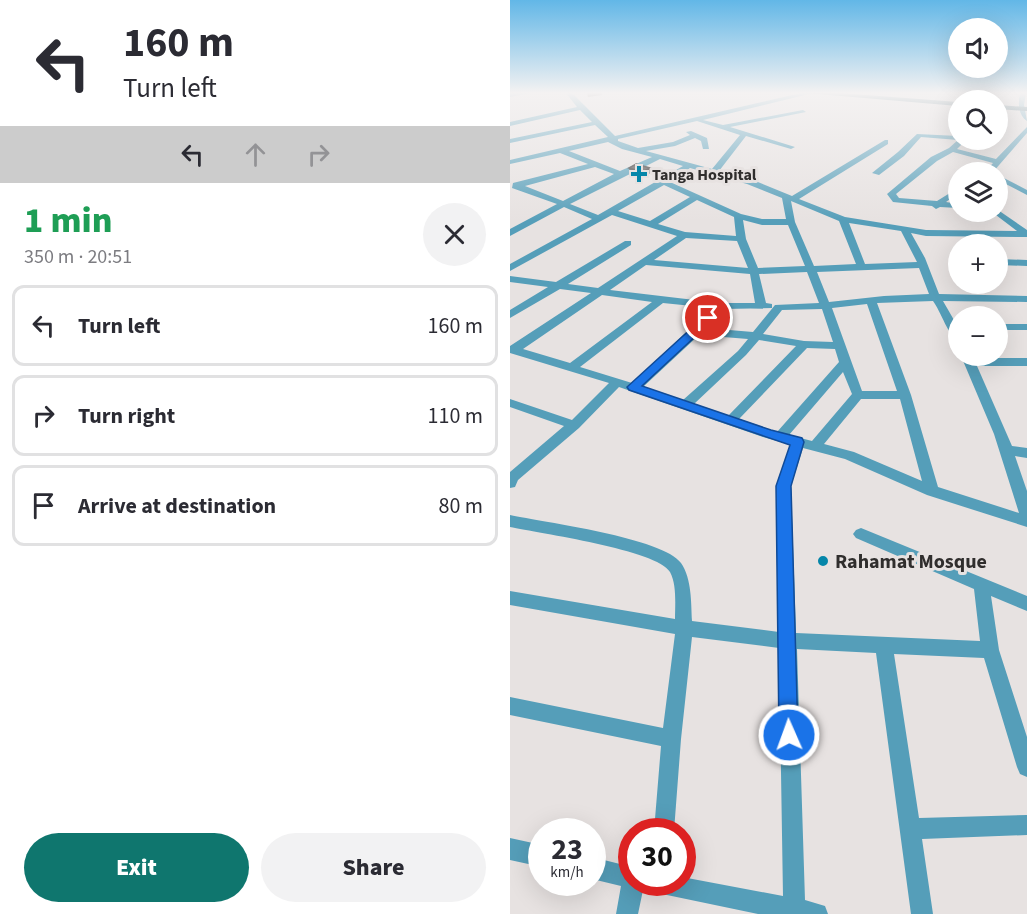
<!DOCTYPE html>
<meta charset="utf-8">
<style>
body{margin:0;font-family:"Source Sans 3",sans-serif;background:#f2f2f3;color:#2b2b33;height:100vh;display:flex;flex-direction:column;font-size:22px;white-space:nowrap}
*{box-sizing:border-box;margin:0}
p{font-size:20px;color:#7c7c81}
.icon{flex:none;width:33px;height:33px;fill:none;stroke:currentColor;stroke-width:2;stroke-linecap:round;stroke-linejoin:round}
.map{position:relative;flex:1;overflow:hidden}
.drawer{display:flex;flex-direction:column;background:#fff;width:510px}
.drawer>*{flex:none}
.guide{background:#fff;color:#2b2b33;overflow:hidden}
.buttons{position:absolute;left:438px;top:18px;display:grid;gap:12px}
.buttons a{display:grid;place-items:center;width:60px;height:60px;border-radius:50%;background:#fff;box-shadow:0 6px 24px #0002;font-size:30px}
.speed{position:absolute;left:18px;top:818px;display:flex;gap:12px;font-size:30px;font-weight:700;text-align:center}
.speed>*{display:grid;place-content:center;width:78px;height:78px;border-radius:50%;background:#fff;box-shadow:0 6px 24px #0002;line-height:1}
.speed small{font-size:15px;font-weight:400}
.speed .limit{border:9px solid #d22;background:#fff;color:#111}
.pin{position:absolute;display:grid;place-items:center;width:51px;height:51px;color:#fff;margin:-26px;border:3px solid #fff;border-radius:50%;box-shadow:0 2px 6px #0007}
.me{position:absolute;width:66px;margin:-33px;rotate:358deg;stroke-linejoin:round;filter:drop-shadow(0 0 4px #0008)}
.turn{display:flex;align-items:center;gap:21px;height:126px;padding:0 24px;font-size:27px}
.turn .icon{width:78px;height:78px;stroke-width:2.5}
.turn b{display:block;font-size:42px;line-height:51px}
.lanes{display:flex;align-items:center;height:57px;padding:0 24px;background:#0003;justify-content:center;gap:30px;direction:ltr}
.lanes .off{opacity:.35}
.round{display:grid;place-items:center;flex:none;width:63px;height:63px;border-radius:32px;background:#f2f2f3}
.head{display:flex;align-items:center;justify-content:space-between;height:102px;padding:0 24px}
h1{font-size:36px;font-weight:800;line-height:45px;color:#1e9e55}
.primary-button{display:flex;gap:12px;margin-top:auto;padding:12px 24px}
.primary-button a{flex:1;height:69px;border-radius:36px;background:#0f766e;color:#fff;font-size:24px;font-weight:800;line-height:69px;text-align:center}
.primary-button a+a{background:#f2f2f3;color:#2b2b33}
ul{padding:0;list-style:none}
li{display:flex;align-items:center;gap:18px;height:81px;margin:0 12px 9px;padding:0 12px;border:3px solid #e1e1e2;border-radius:12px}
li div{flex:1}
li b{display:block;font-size:22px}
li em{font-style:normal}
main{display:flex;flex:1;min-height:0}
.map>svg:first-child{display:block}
</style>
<main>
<section class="drawer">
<div class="guide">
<div class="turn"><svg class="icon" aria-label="left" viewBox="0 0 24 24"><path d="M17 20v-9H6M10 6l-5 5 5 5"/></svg><div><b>160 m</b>Turn left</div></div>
<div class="lanes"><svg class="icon" aria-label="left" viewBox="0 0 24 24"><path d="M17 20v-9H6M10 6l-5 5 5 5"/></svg><svg class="icon off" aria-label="ahead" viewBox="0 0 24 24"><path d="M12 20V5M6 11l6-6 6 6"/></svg><svg class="icon off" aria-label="right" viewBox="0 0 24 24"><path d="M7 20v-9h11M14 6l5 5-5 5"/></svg></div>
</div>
<div class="head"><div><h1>1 min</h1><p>350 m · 20:51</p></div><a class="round"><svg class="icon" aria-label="close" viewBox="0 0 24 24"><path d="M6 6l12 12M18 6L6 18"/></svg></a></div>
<ul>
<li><svg class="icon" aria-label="left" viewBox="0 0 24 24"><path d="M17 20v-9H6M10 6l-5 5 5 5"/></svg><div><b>Turn left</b></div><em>160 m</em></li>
<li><svg class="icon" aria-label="right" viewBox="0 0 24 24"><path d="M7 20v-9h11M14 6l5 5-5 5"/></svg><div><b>Turn right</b></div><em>110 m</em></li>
<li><svg class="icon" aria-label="arrive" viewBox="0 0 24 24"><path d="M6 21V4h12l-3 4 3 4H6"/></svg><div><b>Arrive at destination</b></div><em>80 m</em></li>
</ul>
<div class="primary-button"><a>Exit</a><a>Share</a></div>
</section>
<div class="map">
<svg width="517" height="914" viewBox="0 0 517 914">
<rect width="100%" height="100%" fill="#e7e2e1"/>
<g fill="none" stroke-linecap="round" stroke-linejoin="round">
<g fill="#559eb9" fill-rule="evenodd">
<path d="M0 93H21L0 97Z"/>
<path d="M56 93H62L105 136 291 93H303L193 120 213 125 293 110 296 112 220 127 285 147 281 149 236 136 209 171 243 180 282 196 375 140H378V144L289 199 335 217 416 230 507 231 482 212 488 210 517 230V237L416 236 401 233 415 258 429 294 517 296V302L433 301 448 327V341C440 339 430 310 423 301L367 303 401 395 428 487 509 513 484 434 451 356H462L464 358H517V366H467L502 446 517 448V458L505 456 517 491V527L417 495 335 459 293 448 281 486 286 633 470 641 464 589 346 538 343 534 346 530 351 528 517 596V611L481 596 489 650 517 737V777L510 774 507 767 474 658 384 654 409 818 517 815V835L412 839 423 914H401L366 653 287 649 295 900 315 906 318 914H248L133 890 128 914H106L111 886 82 879V857L122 867V882H172V877L273 896 269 648 182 637 171 739 164 831H144L151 746 0 715V697L153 728 165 634 0 605V591L165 619C165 605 167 585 160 572 148 550 28 533 0 527V515C33 522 154 538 171 563 182 579 181 603 182 621L269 632 267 486 281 445 253 437 109 387 69 428 8 480 5 487 0 488V472L54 426 0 407V399L62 420 99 383 0 353V346L81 293 50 289 0 318V310L38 287 0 282V276L46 282 115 241H121V245L58 284 88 288 167 236 102 215 0 271V264L82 219 54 207 0 236V229L47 204 2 188 3 183 78 164 50 153 0 164V160L98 137 85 125 0 143V139L82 122 70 110 0 126V122L67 107ZM187 121 230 135 202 169 136 151 165 146 185 138 191 141 193 149H199L197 138 181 131 176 132 180 135 163 142 128 148 108 141V139ZM98 142 112 149 142 157 110 171 59 151ZM150 159 173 166 88 215 60 204ZM85 167 104 174 53 201 15 186ZM180 168 237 184 272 198 276 219H252L231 214 160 182ZM154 185 180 197 140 221 108 211ZM187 200 224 217 226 236 175 232 148 224ZM281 201 329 221 346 264 304 266 285 222ZM233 220 252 225H278L295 266 248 268 236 239ZM339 223 391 231 407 262 355 264ZM176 238 227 241 238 268 144 260ZM136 265 240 274 245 303H210L100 290ZM409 268 419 294 374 296 319 302 307 272ZM297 272 309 303 265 305 243 332 195 328 213 309 262 308V304L256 303 249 274ZM92 295 142 302 60 363 13 349ZM153 303 202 308 122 383 70 367ZM357 304 387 391H352L322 308ZM312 309 323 342 294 341 253 334 272 310ZM189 335 238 339 228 351 173 400 133 387ZM249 340 286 346 218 416 184 404 236 355ZM297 348 325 349 329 362 267 432 229 419ZM333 372 342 394 302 441 279 435ZM351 399H390L412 481 344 452 314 444Z"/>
<path d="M510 93H516L514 105 517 121C508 115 508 103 510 93Z"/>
<path d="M517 127V133L483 172H475L483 163 443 152 427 161 386 194 389 198 427 201 448 188V193L436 202 448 204V208L430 207 426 209 422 206 383 202 377 194 421 157 439 148 448 140 411 137 394 156 369 175 362 173 388 152 407 134 448 136V140H456L447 149 486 159Z"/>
<path d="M488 175 517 190V195L488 180Z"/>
<path d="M488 259 517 260V266L488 265Z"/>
<rect x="488" y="324" width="29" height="6"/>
<path d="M0 838 32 845V867L0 860Z"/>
</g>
<g fill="#24596b" fill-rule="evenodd">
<path d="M296 93H330L448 102V106Z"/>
<path d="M488 105 517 107V111L488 109Z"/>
</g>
</g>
<path fill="#484544" d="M119 168 140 173 133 177 120 173Z"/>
<g fill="#3b3837">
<path d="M77 93H92V95L78 97Z"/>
<path d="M140 168V173L133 177 132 172Z"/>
</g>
<path fill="#54504f" stroke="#3b3837" stroke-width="1.5" d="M126 164 140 168 132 172 119 168Z"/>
<linearGradient id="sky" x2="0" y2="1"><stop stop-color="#62b7e7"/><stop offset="0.42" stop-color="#f4f2f2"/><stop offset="1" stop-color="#f4f2f2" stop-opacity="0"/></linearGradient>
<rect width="517" height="221" fill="url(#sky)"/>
<path fill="#1a73e8" stroke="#114b97" stroke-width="1.5" d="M198 315 204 318 202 321 132 386 261 430 292 438 294 442 281 486 288 735 286 742 279 745 272 742 269 735 266 486 280 445 119 390 117 387 195 316Z"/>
<g fill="#0586a9" stroke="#e7e2e1" stroke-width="2">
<path d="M126 165h6v6h6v6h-6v6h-6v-6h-6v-6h6z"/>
<circle cx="313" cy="561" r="6"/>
</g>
<g text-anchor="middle" stroke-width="6" stroke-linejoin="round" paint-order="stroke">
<g font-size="16" font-weight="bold" fill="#302e2d" stroke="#e7e2e1" text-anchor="start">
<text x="142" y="180">Tanga Hospital</text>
</g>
<g font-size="20" font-weight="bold" fill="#302e2d" stroke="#e7e2e1" text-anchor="start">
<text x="325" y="568">Rahamat Mosque</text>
</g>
</g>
</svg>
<div class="buttons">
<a><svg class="icon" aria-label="sound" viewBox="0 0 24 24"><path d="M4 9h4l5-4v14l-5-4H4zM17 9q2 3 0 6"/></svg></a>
<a><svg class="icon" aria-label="search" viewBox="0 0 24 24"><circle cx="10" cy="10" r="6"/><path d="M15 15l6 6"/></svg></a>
<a><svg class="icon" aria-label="layers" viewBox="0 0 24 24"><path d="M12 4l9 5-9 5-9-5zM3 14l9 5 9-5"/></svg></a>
<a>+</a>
<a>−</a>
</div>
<div class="speed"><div>23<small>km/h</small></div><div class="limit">30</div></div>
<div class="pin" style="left:198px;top:318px;background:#d93025"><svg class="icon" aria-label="arrive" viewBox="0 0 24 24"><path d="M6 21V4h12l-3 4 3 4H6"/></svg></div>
<svg class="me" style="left:279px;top:735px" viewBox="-20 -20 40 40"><circle r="17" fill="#1a73e8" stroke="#fff" stroke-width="3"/><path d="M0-11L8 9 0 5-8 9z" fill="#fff"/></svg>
</div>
</main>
